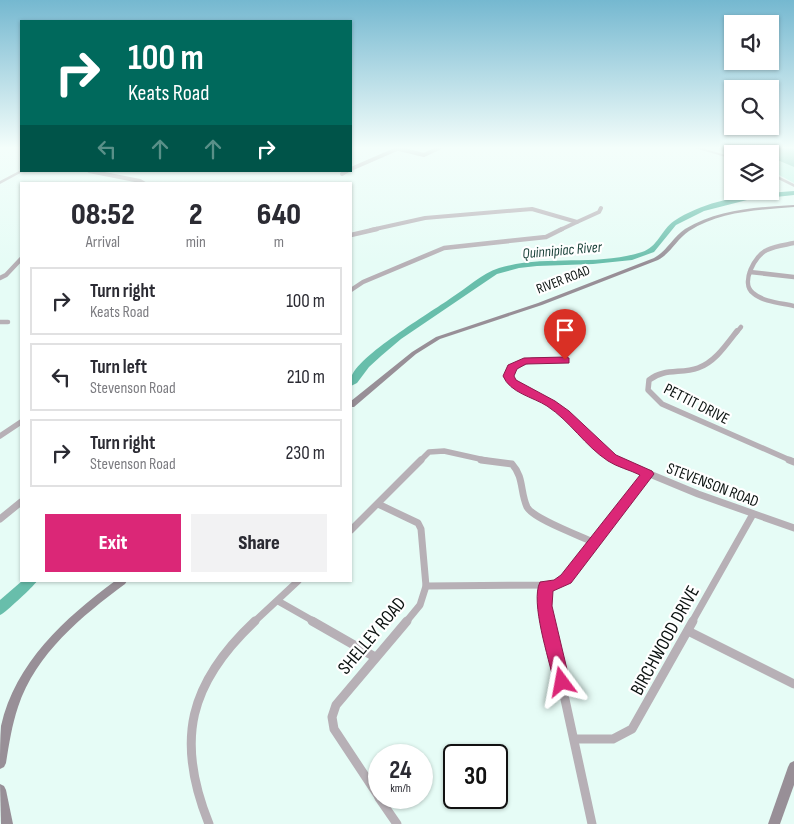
<!DOCTYPE html>
<style>
body{margin:0;font-family:"Sofia Sans Condensed",sans-serif;background:#f2f2f3;color:#2b2b33;height:100vh;display:flex;flex-direction:column;font-size:19px;white-space:nowrap}
*{box-sizing:border-box;margin:0}
p{font-size:16px;color:#7c7c81}
.icon{flex:none;width:28px;height:28px;fill:none;stroke:currentColor;stroke-width:2;stroke-linecap:round;stroke-linejoin:round}
.map{position:relative;flex:1;overflow:hidden}
.side{position:absolute;left:20px;top:182px;width:332px;height:400px;display:flex;flex-direction:column;background:#fff;border-radius:0px;box-shadow:0 1px 4px #0004}
.side>*{flex:none}
.banner{position:absolute;left:20px;top:20px;width:332px;height:152px;border-radius:0px;box-shadow:0 1px 4px #0004;background:#00695c;color:#fff;overflow:hidden}
.buttons{position:absolute;left:724px;top:15px;display:grid;gap:10px}
.buttons a{display:grid;place-items:center;width:55px;height:55px;border-radius:0px;background:#fff;box-shadow:0 1px 4px #0004;font-size:25px}
.speed{position:absolute;left:368px;top:744px;display:flex;gap:10px;font-size:25px;font-weight:700;text-align:center}
.speed>*{display:grid;place-content:center;width:65px;height:65px;border-radius:50%;background:#fff;box-shadow:0 1px 4px #0004;line-height:1}
.speed small{font-size:12px;font-weight:400}
.speed .limit{border:2px solid #111;border-radius:8px;background:#fff;color:#111}
.pin{position:absolute;display:grid;place-items:center;width:42px;height:42px;color:#fff;margin:-51px -21px;border-radius:50% 50% 50% 0;rotate:-45deg;box-shadow:0 0 5px #0007}
.pin .icon{rotate:45deg}
.me{position:absolute;width:55px;margin:-28px;rotate:347deg;stroke-linejoin:round;filter:drop-shadow(0 0 4px #0008)}
.turn{display:flex;align-items:center;gap:18px;height:105px;padding:0 25px;font-size:22px}
.turn .icon{width:65px;height:65px;stroke-width:2.5}
.turn b{display:block;font-size:35px;line-height:42px}
.lanes{display:flex;align-items:center;height:48px;padding:0 25px;background:#0003;justify-content:center;gap:25px;direction:ltr}
.lanes .off{opacity:.35}
.eta{display:flex;justify-content:space-evenly;align-items:center;height:85px;text-align:center}
.eta b{font-size:30px;font-weight:800;line-height:35px}
.action{display:flex;gap:10px;margin-top:auto;padding:10px 25px}
.action a{flex:1;height:58px;border-radius:0px;background:#db2777;color:#fff;font-size:20px;font-weight:800;line-height:58px;text-align:center}
.action a+a{background:#f2f2f3;color:#2b2b33}
ul{padding:0;list-style:none}
li{display:flex;align-items:center;gap:15px;height:68px;margin:0 10px 8px;padding:0 15px;border:2px solid #e1e1e2;border-radius:0px}
li div{flex:1}
li b{display:block;font-size:19px}
li em{font-style:normal}
.map>svg:first-child{display:block}
</style>
<div class="map">
<svg width="794" height="824" viewBox="0 0 794 824">
<rect width="100%" height="100%" fill="#e6fcf6"/>
<path fill="#b9f3e4" d="M770 157 794 167V183L770 170Z"/>
<path fill="#68beab" d="M740 148H794V167L770 157V154Z"/>
<g fill="none" stroke-linecap="round" stroke-linejoin="round">
<g fill="#68beab" fill-rule="evenodd">
<path d="M794 191V195L747 200 704 211 676 225 654 252 632 260 593 264 537 266 519 268 497 274 401 339 381 356 369 367 357 383 351 386C351 383 351 381 351 378 357 356 430 313 451 298 467 288 481 274 499 268 546 254 596 267 642 252 658 247 661 230 674 221 710 198 753 194 794 191Z"/>
<path d="M22 581H37C34 586 4 614 0 615V600Z"/>
</g>
<g stroke="#b7b0b6" stroke-width="4">
<path d="M395 148 424 155 439 148"/>
<path d="M351 169 397 149"/>
<path d="M89 171 140 181 145 184"/>
<path d="M342 174 347 171"/>
<path d="M371 230 425 218 532 209 577 222 599 212 601 208"/>
<path d="M560 230 577 222"/>
</g>
<g stroke="#b7b0b6" stroke-width="4.5">
<path d="M351 235 377 229"/>
<path d="M794 243C785 245 775 246 767 250 755 255 740 283 753 293 763 302 781 303 794 306"/>
<path d="M750 272 794 277"/>
<path d="M0 278 6 275 21 259"/>
<path d="M351 290 363 282 444 248 546 237 562 229"/>
<path d="M0 322H8"/>
<path d="M736 333 741 327"/>
</g>
<g stroke="#b7b0b6" stroke-width="5.5">
<path d="M737 331C726 345 715 362 698 368 681 374 664 368 649 380L648 390 662 404 792 461"/>
<path d="M565 360H532L512 367 509 376C523 393 545 398 563 412 583 427 597 447 617 461"/>
<path d="M0 436 21 422"/>
<path d="M420 461 429 452 444 451 489 461"/>
</g>
<g stroke="#b7b0b6" stroke-width="7">
<path d="M481 460 512 464C524 477 520 492 527 507 533 519 581 536 595 543"/>
<path d="M616 460 698 494 794 528"/>
<path d="M789 460 794 462"/>
<path d="M378 504 418 523 421 529 426 586 420 605 406 622"/>
<path d="M0 519 21 502"/>
<path d="M351 530 421 460"/>
<path d="M426 586 556 585 566 579 648 473"/>
<path d="M546 586 545 605 549 622"/>
<path d="M278 601 315 622"/>
<path d="M254 622 298 581"/>
<path d="M692 622 753 514"/>
</g>
<g stroke="#b7b0b6" stroke-width="9">
<path d="M312 621 375 657"/>
<path d="M548 621 592 824"/>
<path d="M688 631 794 684"/>
<path d="M575 739H613L632 729 693 621"/>
<path d="M379 797 334 729 332 717 336 705 407 621"/>
<path d="M379 798 397 824"/>
<path d="M209 824C175 740 189 683 255 621"/>
</g>
<g fill="#b7b0b6" fill-rule="evenodd">
<path d="M695 148H702L732 157V159Z"/>
<path d="M21 170V171H24L0 184V181Z"/>
<path d="M770 172 794 184V187L770 175Z"/>
</g>
<g fill="#988f97" fill-rule="evenodd">
<path d="M794 205V207C758 210 720 211 689 231 677 239 671 253 658 260L542 305 440 339 416 354 354 407H351V401L412 352 436 337 538 303 654 258C667 251 673 237 685 229 718 209 757 207 794 205Z"/>
<path d="M115 581H127L125 584C82 616 36 653 18 707 12 725 9 744 6 763L4 767 0 769C0 755 0 739 1 726 15 663 65 618 115 581Z"/>
<path d="M794 761V785L780 824H768L788 767 790 763Z"/>
<path d="M0 784 4 786 6 790 13 824H1Z"/>
</g>
</g>
<linearGradient id="sky" x2="0" y2="1"><stop stop-color="#75b8d0"/><stop offset="0.56" stop-color="#f4fefb"/><stop offset="1" stop-color="#f4fefb" stop-opacity="0"/></linearGradient>
<rect width="794" height="264" fill="url(#sky)"/>
<path fill="#db2777" stroke="#8e194d" d="M565 357 569 358V363L526 364 517 369 514 376 516 380 555 401 569 411 616 455 652 471 654 474 571 583 553 591 552 606 570 682 568 687 562 689 556 687 554 682C549 659 530 602 540 582L554 580 561 575 640 475C630 470 617 467 608 461 585 446 570 421 547 406 533 397 510 393 503 376L508 365 524 358Z"/>
<g text-anchor="middle" stroke-width="4.5" stroke-linejoin="round" paint-order="stroke">
<g font-size="14" fill="#0c1311" stroke="#fff">
<text transform="translate(563 279) rotate(-21)" y="5">RIVER ROAD</text>
</g>
<g font-size="15" font-style="italic" fill="#173f37" stroke="#fff">
<text transform="translate(562 250) rotate(-5)" y="5">Quinnipiac River</text>
</g>
<g font-size="16" fill="#0c1311" stroke="#fff">
<text transform="translate(697 403) rotate(27)" y="6">PETTIT DRIVE</text>
<text transform="translate(713 484) rotate(21)" y="6">STEVENSON ROAD</text>
</g>
<g font-size="19" fill="#0c1311" stroke="#fff">
<text transform="translate(371 635) rotate(-50)" y="7">SHELLEY ROAD</text>
<text transform="translate(664 640) rotate(-61)" y="7">BIRCHWOOD DRIVE</text>
</g>
</g>
</svg>
<div class="buttons">
<a><svg class="icon" aria-label="sound" viewBox="0 0 24 24"><path d="M4 9h4l5-4v14l-5-4H4zM17 9q2 3 0 6"/></svg></a>
<a><svg class="icon" aria-label="search" viewBox="0 0 24 24"><circle cx="10" cy="10" r="6"/><path d="M15 15l6 6"/></svg></a>
<a><svg class="icon" aria-label="layers" viewBox="0 0 24 24"><path d="M12 4l9 5-9 5-9-5zM3 14l9 5 9-5"/></svg></a>
</div>
<div class="speed"><div>24<small>km/h</small></div><div class="limit">30</div></div>
<div class="pin" style="left:565px;top:360px;background:#d93025"><svg class="icon" aria-label="arrive" viewBox="0 0 24 24"><path d="M6 21V4h12l-3 4 3 4H6"/></svg></div>
<svg class="me" style="left:562px;top:682px" viewBox="-20 -20 40 40"><path d="M0-17L14 15 0 8-14 15z" fill="#db2777" stroke="#fff" stroke-width="4"/></svg>
<div class="banner">
<div class="turn"><svg class="icon" aria-label="right" viewBox="0 0 24 24"><path d="M7 20v-9h11M14 6l5 5-5 5"/></svg><div><b>100 m</b>Keats Road</div></div>
<div class="lanes"><svg class="icon off" aria-label="left" viewBox="0 0 24 24"><path d="M17 20v-9H6M10 6l-5 5 5 5"/></svg><svg class="icon off" aria-label="ahead" viewBox="0 0 24 24"><path d="M12 20V5M6 11l6-6 6 6"/></svg><svg class="icon off" aria-label="ahead" viewBox="0 0 24 24"><path d="M12 20V5M6 11l6-6 6 6"/></svg><svg class="icon" aria-label="right" viewBox="0 0 24 24"><path d="M7 20v-9h11M14 6l5 5-5 5"/></svg></div>
</div>
<section class="side">
<div class="eta">
<div><b>08:52</b><p>Arrival</p></div>
<div><b>2</b><p>min</p></div>
<div><b>640</b><p>m</p></div>
</div>
<ul>
<li><svg class="icon" aria-label="right" viewBox="0 0 24 24"><path d="M7 20v-9h11M14 6l5 5-5 5"/></svg><div><b>Turn right</b><p>Keats Road</p></div><em>100 m</em></li>
<li><svg class="icon" aria-label="left" viewBox="0 0 24 24"><path d="M17 20v-9H6M10 6l-5 5 5 5"/></svg><div><b>Turn left</b><p>Stevenson Road</p></div><em>210 m</em></li>
<li><svg class="icon" aria-label="right" viewBox="0 0 24 24"><path d="M7 20v-9h11M14 6l5 5-5 5"/></svg><div><b>Turn right</b><p>Stevenson Road</p></div><em>230 m</em></li>
</ul>
<div class="action"><a>Exit</a><a>Share</a></div>
</section>
</div>
